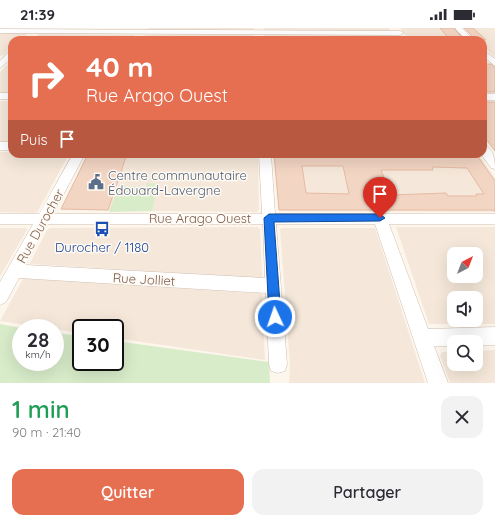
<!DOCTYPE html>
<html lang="fr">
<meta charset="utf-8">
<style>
body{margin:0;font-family:Quicksand,sans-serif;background:#f2f2f3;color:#2b2b33;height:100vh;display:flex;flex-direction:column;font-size:15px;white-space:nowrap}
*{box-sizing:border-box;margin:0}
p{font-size:13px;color:#7c7c81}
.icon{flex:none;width:22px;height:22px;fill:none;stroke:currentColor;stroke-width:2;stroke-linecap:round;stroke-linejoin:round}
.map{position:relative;height:355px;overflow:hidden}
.panel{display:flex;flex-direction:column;background:#fff;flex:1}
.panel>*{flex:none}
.hud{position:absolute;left:8px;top:8px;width:479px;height:122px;border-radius:12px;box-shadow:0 4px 16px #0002;background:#e76f51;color:#fff;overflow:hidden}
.needle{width:26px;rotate:42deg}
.buttons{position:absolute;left:447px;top:219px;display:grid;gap:8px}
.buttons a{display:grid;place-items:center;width:36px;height:36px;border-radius:8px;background:#fff;box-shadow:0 4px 16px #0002;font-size:20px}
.speed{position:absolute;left:12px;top:291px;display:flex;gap:8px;font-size:20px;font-weight:700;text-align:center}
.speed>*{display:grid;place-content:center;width:52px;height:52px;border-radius:50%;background:#fff;box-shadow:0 4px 16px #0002;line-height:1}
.speed small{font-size:10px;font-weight:400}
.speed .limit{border:2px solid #111;border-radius:6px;background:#fff;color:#111}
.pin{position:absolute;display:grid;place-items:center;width:34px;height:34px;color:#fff;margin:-41px -17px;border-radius:50% 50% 50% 0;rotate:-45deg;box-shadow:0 0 4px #0007}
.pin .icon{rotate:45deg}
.me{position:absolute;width:44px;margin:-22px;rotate:357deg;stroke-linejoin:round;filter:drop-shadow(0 0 3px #0008)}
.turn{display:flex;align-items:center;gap:14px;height:84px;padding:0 12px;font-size:18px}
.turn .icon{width:52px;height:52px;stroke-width:2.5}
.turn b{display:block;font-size:28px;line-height:34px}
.then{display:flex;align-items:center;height:38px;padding:0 12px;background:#0003;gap:8px;font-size:15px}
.round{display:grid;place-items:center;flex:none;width:42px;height:42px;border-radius:12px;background:#f2f2f3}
.head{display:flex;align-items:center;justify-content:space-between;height:68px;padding:0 12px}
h1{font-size:24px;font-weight:600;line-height:30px;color:#1e9e55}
.action{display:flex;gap:8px;margin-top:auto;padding:8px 12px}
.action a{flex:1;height:46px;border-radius:12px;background:#e76f51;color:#fff;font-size:16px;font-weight:600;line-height:46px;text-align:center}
.action a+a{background:#f2f2f3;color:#2b2b33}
.status{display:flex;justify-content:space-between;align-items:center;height:28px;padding:0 20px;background:#fff;direction:ltr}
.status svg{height:11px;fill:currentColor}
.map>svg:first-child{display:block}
</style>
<div class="status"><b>21:39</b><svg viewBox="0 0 49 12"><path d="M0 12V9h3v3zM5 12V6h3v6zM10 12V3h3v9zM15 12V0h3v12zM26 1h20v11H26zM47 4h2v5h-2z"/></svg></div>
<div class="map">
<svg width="495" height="355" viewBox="0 0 495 355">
<rect width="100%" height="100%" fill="#fdf6ec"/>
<g fill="#f5e8da" fill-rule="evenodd">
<path d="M149 0H254V2L147 3Z"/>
<path d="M264 0H389L390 3H265Z"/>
<path d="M400 0H453L465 12H409Z"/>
<path d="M463 0H495V30L483 18V12H476Z"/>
<path d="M0 5H26L27 6 20 12H12V19L4 27 0 28Z"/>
<path d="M39 6 134 7 132 12H33Z"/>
<path d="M145 7H253L254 12H143Z"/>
<path d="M264 7H393L397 12H264Z"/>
<path d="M9 35H12V65H0V44Z"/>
<rect x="0" y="73" width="12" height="41"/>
<path d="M0 124H12V126H69L38 183 35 185 0 184Z"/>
<path d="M87 126H258L259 182 257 184 61 182Z"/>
<path d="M273 126H478L495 150V184L279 183Z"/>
<path d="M257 199 260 201 262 248 260 250 31 236 30 235 47 202 50 200Z"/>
<path d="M396 199H495V296H429ZM454 226H476V248H454ZM454 270H476V292H454Z"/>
<path d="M0 200H26L27 202 0 248Z"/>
<path d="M283 200H375L425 355H289L290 337 280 201Z"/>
<path d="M26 250 259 264 262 266 265 332 115 310V300H81V305L0 293 23 251Z"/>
<path d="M495 322V355H450L440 327 442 324H454V336H476V323Z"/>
</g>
<g fill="#d8ecc9">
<path d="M147 155 158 156 152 183 109 184 119 158 146 159Z"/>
<path d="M0 296 21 300V334H55V305L81 308V334H115V313L269 334 270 355H0Z"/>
</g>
<g fill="#f3d5c3" stroke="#e6bba3" fill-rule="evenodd">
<path d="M440 0H454L464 12H450Z"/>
<path d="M464 0H473L486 12H476Z"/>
<path d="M483 36H491L495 39V64H483Z"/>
<path d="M483 74H495V123L483 107Z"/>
<path d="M88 126H127L108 182 61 181Z"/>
<path d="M274 126H476L495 153V184L494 182H279ZM302 138H343L349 166 306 165ZM432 139 467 140 484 166H476L477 168H448L446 165 391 167 381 142H433Z"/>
</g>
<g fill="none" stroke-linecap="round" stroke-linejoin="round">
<defs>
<g id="street">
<path d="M455 0H462L474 12H466Z"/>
<path d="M0 1 400 3 404 5 400 7 0 5Z"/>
<path d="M483 22 495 31V38L483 28Z"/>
<path d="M9 24H12V30L0 40V33Z"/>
<rect x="0" y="65" width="12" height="6"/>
<rect x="483" y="66" width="12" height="6"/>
<rect x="0" y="114" width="12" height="8"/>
<path d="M483 117C494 120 495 132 495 141L491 140 481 126H483Z"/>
<path d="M73 126H85L53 186H262L259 126H271L275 186H495V196H389L428 301 495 299V317H476V314H454V318H434L448 355H428L375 196H276L287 336 285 343 278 345 271 343 269 336 266 265 19 250 6 274 0 277V254L33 196H0V186H39ZM47 196H263L265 250 26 237Z"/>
</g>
</defs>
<use href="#street" stroke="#d1beb0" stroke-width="1"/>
<use href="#street" fill="#fff" fill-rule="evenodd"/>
</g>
<path fill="#1a73e8" stroke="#114b97" d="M269 186H380L385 190 380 193 274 194 281 289 279 293 275 295 271 293 269 289 264 190Z"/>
<defs>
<symbol id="civic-bare" viewBox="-9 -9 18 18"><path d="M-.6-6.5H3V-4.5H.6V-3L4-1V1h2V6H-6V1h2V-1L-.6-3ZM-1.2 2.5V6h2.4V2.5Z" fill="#5c6f8a" stroke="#fffaf3" stroke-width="2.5" paint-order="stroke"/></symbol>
<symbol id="bus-bare" viewBox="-9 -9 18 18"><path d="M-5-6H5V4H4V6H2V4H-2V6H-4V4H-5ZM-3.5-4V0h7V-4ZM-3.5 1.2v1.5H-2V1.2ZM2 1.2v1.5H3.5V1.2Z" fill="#1a4fb4" stroke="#fffaf3" stroke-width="2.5" paint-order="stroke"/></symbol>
</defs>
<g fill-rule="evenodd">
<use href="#civic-bare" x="85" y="143" width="22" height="22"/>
<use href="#bus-bare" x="91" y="190" width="22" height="22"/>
</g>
<g text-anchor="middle" stroke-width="3" stroke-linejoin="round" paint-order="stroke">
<g font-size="13" fill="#4e5e75" stroke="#fffaf3" text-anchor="start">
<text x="108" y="152">Centre communautaire<tspan x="108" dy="15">Édouard-Lavergne</tspan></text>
</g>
<g font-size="13" fill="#7a5c4d" stroke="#fffaf3">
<text x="200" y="195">Rue Arago Ouest</text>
<text transform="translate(40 198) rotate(-61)" y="5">Rue Durocher</text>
<text transform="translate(144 251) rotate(3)" y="5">Rue Jolliet</text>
</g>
<g font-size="13" fill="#164399" stroke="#fffaf3">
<text x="102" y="224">Durocher / 1180</text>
</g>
</g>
</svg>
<div class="buttons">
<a><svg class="needle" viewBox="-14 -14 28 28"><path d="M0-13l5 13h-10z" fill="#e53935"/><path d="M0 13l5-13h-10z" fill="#7c7c81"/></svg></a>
<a><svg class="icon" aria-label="sound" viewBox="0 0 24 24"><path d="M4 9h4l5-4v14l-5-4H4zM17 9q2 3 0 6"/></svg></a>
<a><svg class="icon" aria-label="search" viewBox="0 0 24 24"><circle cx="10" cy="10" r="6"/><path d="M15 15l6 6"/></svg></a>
</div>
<div class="speed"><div>28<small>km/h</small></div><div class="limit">30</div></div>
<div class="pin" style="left:380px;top:190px;background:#d93025"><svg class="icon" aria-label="arrive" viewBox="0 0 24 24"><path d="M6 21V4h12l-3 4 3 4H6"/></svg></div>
<svg class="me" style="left:275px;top:289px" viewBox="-20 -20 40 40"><circle r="17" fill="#1a73e8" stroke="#fff" stroke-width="3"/><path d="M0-11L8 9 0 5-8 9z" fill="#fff"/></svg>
<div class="hud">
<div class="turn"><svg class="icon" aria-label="right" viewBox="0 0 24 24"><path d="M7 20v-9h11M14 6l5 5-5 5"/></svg><div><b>40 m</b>Rue Arago Ouest</div></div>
<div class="then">Puis<svg class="icon" aria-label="arrive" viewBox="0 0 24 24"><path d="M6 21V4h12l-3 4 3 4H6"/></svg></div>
</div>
</div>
<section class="panel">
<div class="head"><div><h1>1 min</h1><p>90 m · 21:40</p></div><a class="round"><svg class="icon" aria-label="close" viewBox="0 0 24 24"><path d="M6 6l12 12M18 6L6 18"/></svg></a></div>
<div class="action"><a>Quitter</a><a>Partager</a></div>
</section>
